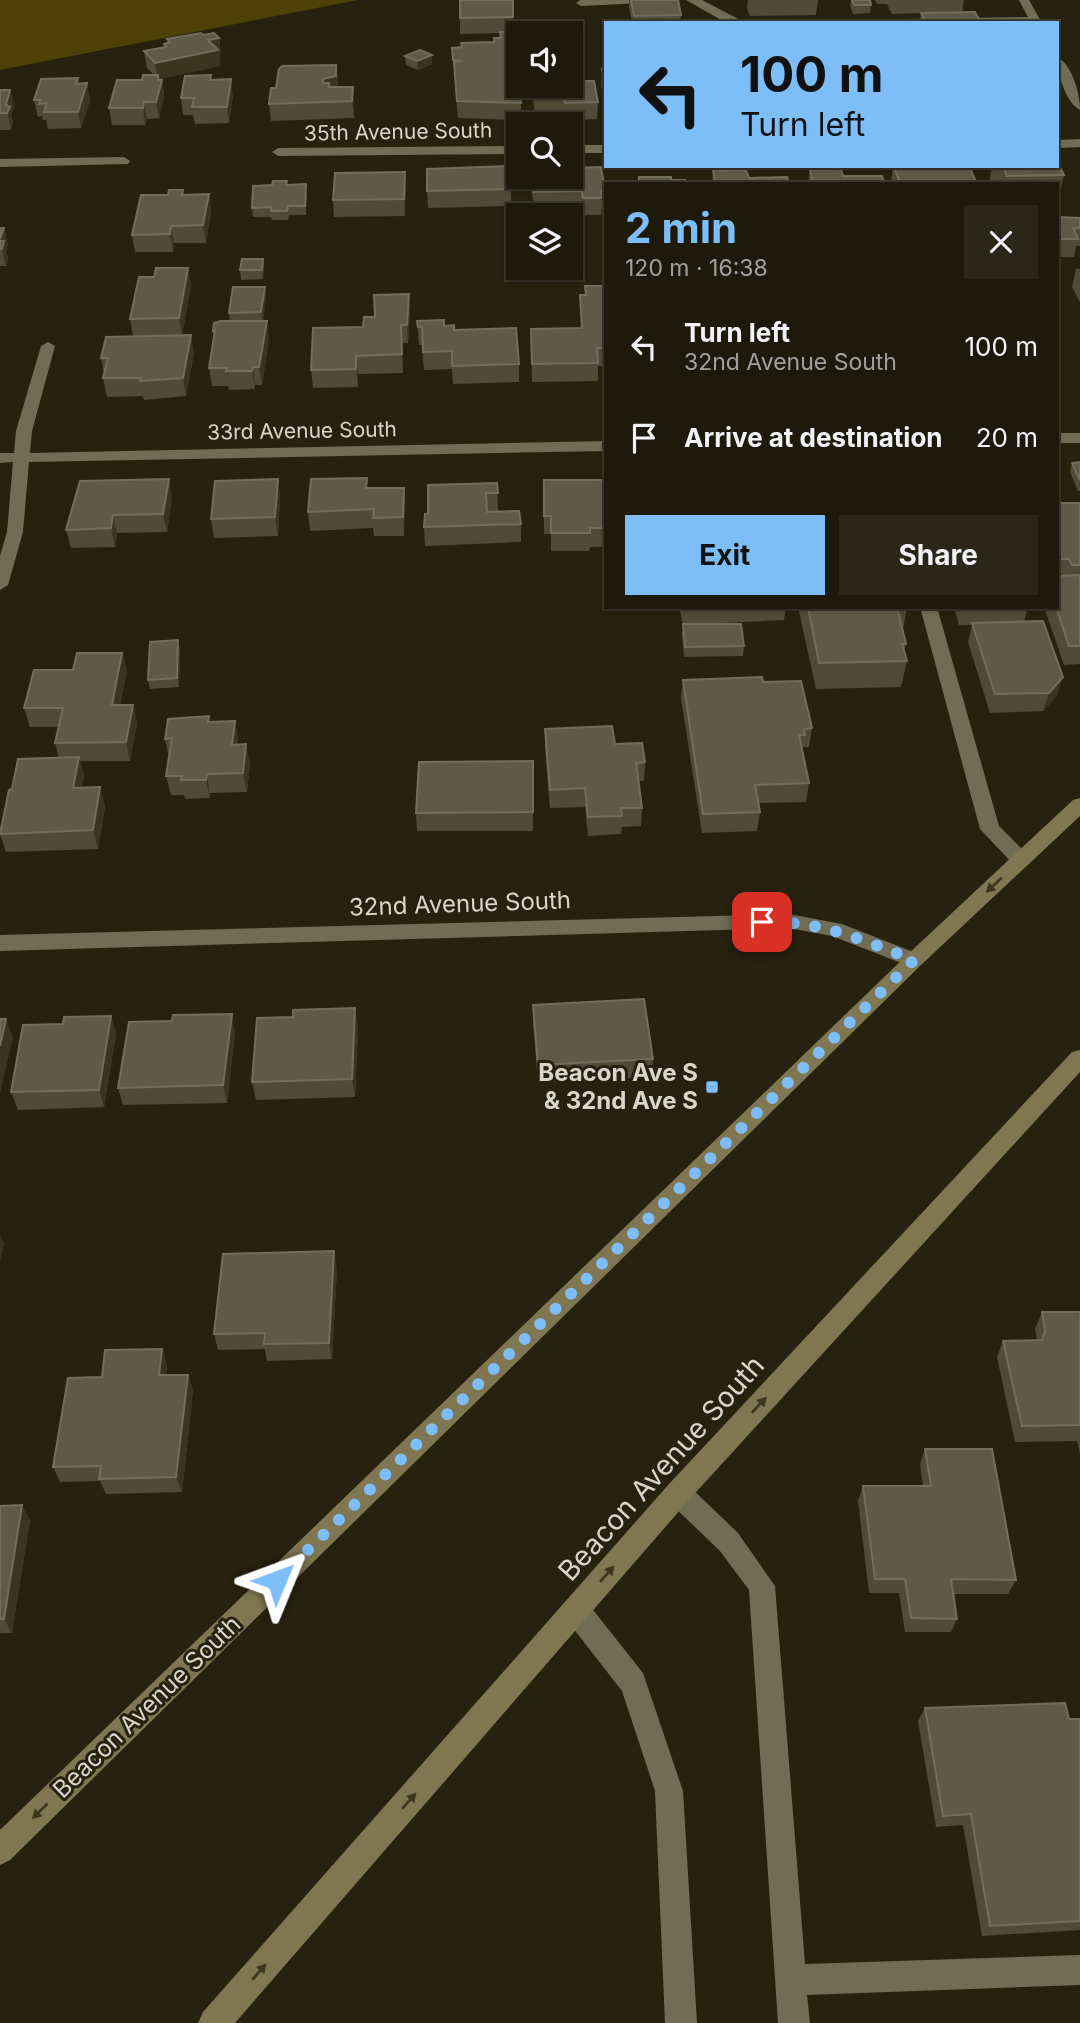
<!DOCTYPE html>
<meta charset="utf-8">
<style>
body{margin:0;font-family:Inter,sans-serif;background:#2a2719;color:#f1f3f6;height:100vh;display:flex;flex-direction:column;font-size:26px;white-space:nowrap}
*{box-sizing:border-box;margin:0}
p{font-size:23px;color:#a0a19d}
.icon{flex:none;width:38px;height:38px;fill:none;stroke:currentColor;stroke-width:2;stroke-linecap:round;stroke-linejoin:round}
.map{position:relative;flex:1;overflow:hidden}
.panel{position:absolute;left:604px;top:182px;width:455px;height:427px;display:flex;flex-direction:column;background:#1d1a0b;border-radius:0px;box-shadow:0 2px 5px #0004,0 0 0 2px #3b382c}
.panel>*{flex:none}
.top-card{position:absolute;left:604px;top:21px;width:455px;height:147px;border-radius:0px;box-shadow:0 2px 5px #0004,0 0 0 2px #3b382c;background:#7dbef9;color:#111;overflow:hidden}
.tools{position:absolute;left:506px;top:21px;display:grid;gap:14px}
.tools a{display:grid;place-items:center;width:77px;height:77px;border-radius:0px;background:#1d1a0b;box-shadow:0 2px 5px #0004,0 0 0 2px #3b382c;font-size:35px}
.pin{position:absolute;display:grid;place-items:center;width:60px;height:60px;color:#fff;margin:-30px;border-radius:14px;box-shadow:0 4px 10px #0006}
.me{position:absolute;width:77px;margin:-38px;rotate:46deg;stroke-linejoin:round;filter:drop-shadow(0 0 5px #0008)}
.turn{display:flex;align-items:center;gap:24px;height:147px;padding:0 21px;font-size:32px}
.turn .icon{width:91px;height:91px;stroke-width:2.5}
.turn b{display:block;font-size:49px;line-height:60px}
.round{display:grid;place-items:center;flex:none;width:74px;height:74px;border-radius:0px;background:#2a2719}
.headline{display:flex;align-items:center;justify-content:space-between;height:119px;padding:0 21px}
h1{font-size:42px;font-weight:700;line-height:52px;color:#7dbef9}
.primary-button{display:flex;gap:14px;margin-top:auto;padding:14px 21px}
.primary-button a{flex:1;height:80px;border-radius:0px;background:#7dbef9;color:#111;font-size:28px;font-weight:700;line-height:80px;text-align:center}
.primary-button a+a{background:#2a2719;color:#f1f3f6}
ul{padding:0;list-style:none}
li{display:flex;align-items:center;gap:21px;height:91px;padding:0 21px}
li div{flex:1}
li b{display:block;font-size:26px}
li em{font-style:normal}
.map>svg:first-child{display:block}
</style>
<div class="map">
<svg width="1080" height="2023" viewBox="0 0 1080 2023">
<rect width="100%" height="100%" fill="#27220f"/>
<path fill="#4d4105" d="M0 0H358L0 70Z"/>
<g fill="none" stroke-linecap="round" stroke-linejoin="round">
<g fill="#716c56" fill-rule="evenodd">
<path d="M580 0H648L643 3 581 6 576 3Z"/>
<path d="M686 0H702L746 23 723 21Z"/>
<path d="M1035 17 1041 20 1039 22 827 23 832 20Z"/>
<path d="M920 607H937L999 826 1028 855 1031 860 1028 865H1014L980 829Z"/>
<path d="M678 1481 687 1484 738 1533 775 1586 805 1964 1080 1955V1985L807 1995 810 2023H778L749 1590 720 1551 669 1502 665 1493 669 1484Z"/>
<path d="M576 1597 586 1601 643 1673 683 1791 697 2023H665L655 1791 622 1691 566 1619 563 1610 566 1601Z"/>
</g>
<g fill="#716c56" fill-rule="evenodd">
<path d="M1019 0H1029L1042 23H1031Z"/>
<path d="M1057 57C1072 64 1080 94 1080 110 1065 102 1057 72 1057 57Z"/>
<path d="M1080 139V147L1057 148V140Z"/>
<rect x="570" y="145" width="36" height="8"/>
<path d="M518 146V154L278 156 272 152 278 148Z"/>
<path d="M124 157 130 161 128 164 0 167V159Z"/>
<path d="M48 342 55 346 32 431 30 453 606 441V451L29 462 23 532 8 585 0 590V556L7 532 13 462 0 463V453H14L16 431 41 346Z"/>
<rect x="1057" y="433" width="23" height="10"/>
<path d="M789 914 842 924 921 955 924 960 921 965 914 968 832 936 789 928 0 951V935Z"/>
</g>
<g fill="#807752" fill-rule="evenodd">
<path d="M1080 798V816L921 965 10 1860 0 1865V1830L907 955 1073 800Z"/>
<path d="M1080 1050V1072L687 1502 235 2023H198L203 2012 669 1484 1072 1052Z"/>
</g>
</g>
<g fill="#504b38">
<path d="M513 0V32L518 33V86H524V91H520L521 103V120L458 118 452 48 461 47 494 42 501 38 500 33 460 34V18Z"/>
<path d="M629 0H678L681 15 680 23H632L629 7Z"/>
<path d="M748 0H818L816 15 750 16 747 8Z"/>
<path d="M851 0H870L871 5 870 13 853 14 850 5Z"/>
<path d="M875 0H964L962 13 981 23H920L921 13 892 14 887 4H877Z"/>
<path d="M203 35 219 38 221 54 219 55 220 66 159 79 162 80 164 96 159 118 147 119 145 125H112L109 108 142 80 154 75 147 68 144 51 164 47V44L168 43 167 39Z"/>
<path d="M405 56 432 64 418 70 406 65Z"/>
<path d="M602 69H606V107L601 86Z"/>
<path d="M78 78 79 83H87L90 100 81 128 48 129 46 120H43L42 116 38 117 34 100Z"/>
<path d="M211 80 233 96 229 123 195 124 193 115H183L181 98Z"/>
<path d="M338 81 337 87 354 103V118L271 121 269 104Z"/>
<path d="M532 86H570L598 102 597 119 565 120 564 115 535 116Z"/>
<path d="M0 90H10L14 107 11 115 13 123 11 130H0Z"/>
<path d="M893 166H969L977 184H891Z"/>
<path d="M992 166H1057L1064 175 1060 192 1057 193V184H992L990 178Z"/>
<path d="M810 170 843 176 885 184H808Z"/>
<path d="M713 171 749 178 789 184H712Z"/>
<path d="M405 172V216L334 217 333 200Z"/>
<path d="M527 177H570L605 191 604 208H602L601 215H583L582 208 534 209 531 186H528Z"/>
<path d="M287 181V185L307 193 306 215H289L288 220H272L271 217H253L252 208 272 185Z"/>
<path d="M511 189V206L428 208 427 191Z"/>
<path d="M183 190 184 195 209 194 211 211 206 243H174L173 252H135L132 235 168 195Z"/>
<path d="M1057 217 1080 218V246H1076L1074 257H1057Z"/>
<path d="M0 228H4L8 245 6 251 8 259 6 266H0V268Z"/>
<path d="M263 259 264 268 263 279 241 280 240 270Z"/>
<path d="M1076 269H1080V302L1072 287Z"/>
<path d="M191 285 182 335 194 353 186 396 144 400 143 396 107 397 103 378 104 373 101 358 133 336 130 319Z"/>
<path d="M585 286 606 293V366H598V381L532 382 531 329 581 328 580 295H585Z"/>
<path d="M266 296 263 321 269 339 262 385H255V389L229 390 228 386H212L209 368 214 337 213 331 230 321 229 313Z"/>
<path d="M410 312 408 343H402L403 373 358 374V387L313 388 311 370 375 317Z"/>
<path d="M417 321 445 326 519 364V382L453 384 452 369 424 370 422 345H419Z"/>
<path d="M1080 462V491H1078L1070 472 1072 463Z"/>
<path d="M278 479 280 498 278 536 214 538 211 519Z"/>
<path d="M544 480H606V547H590L589 551H551V534H544Z"/>
<path d="M497 483 498 511 487 512 521 524V542L425 546 424 527 428 514Z"/>
<path d="M367 488H404L405 506 404 536H374L373 528 310 531 308 512Z"/>
<path d="M172 497 167 532 117 533 115 547 71 548 66 530Z"/>
<path d="M1057 503H1080V664L1064 665 1044 607H1057Z"/>
<path d="M679 607H786L784 620 702 624 744 646 743 656 684 657 682 634 683 624Z"/>
<path d="M798 607H907L903 629 906 644 904 652 907 661 901 687 816 689Z"/>
<path d="M954 607H1028L1024 622 1057 696 1043 711 990 713 968 642 972 625H959Z"/>
<path d="M178 640 180 650 179 687 150 689 148 680Z"/>
<path d="M122 653 127 671 120 705H133L137 724 130 761H80L84 776 81 788 100 787 105 806 98 849 6 852 0 834 59 758 55 743 58 727H30L24 708 73 670Z"/>
<path d="M683 680 763 682 812 728 809 747H803L802 751 809 783 806 802 758 803 760 812 757 831 702 833 681 698Z"/>
<path d="M235 721 238 740V744L250 763 247 792 210 793V798L185 799 184 795H171L166 776 169 757 165 739 210 722Z"/>
<path d="M545 729 615 744 645 762 644 781H638L642 808 641 826 622 827 621 834 588 836 585 807 550 808 545 748Z"/>
<path d="M533 761V831H417L416 813Z"/>
<path d="M533 1005 653 1059 651 1077 538 1083 533 1023Z"/>
<path d="M111 1016 116 1034 104 1107 18 1110 11 1092 63 1024Z"/>
<path d="M358 1027 355 1097 256 1100 252 1082Z"/>
<path d="M235 1032 227 1103 123 1105 118 1088Z"/>
<path d="M337 1268 332 1359 267 1361 265 1349 218 1350 214 1334Z"/>
<path d="M1042 1312H1080V1454L1077 1441 1015 1442 997 1357 1003 1341 1037 1340 1035 1329Z"/>
<path d="M162 1349 167 1366 166 1375H188L193 1391 182 1492 106 1494 100 1481 60 1482 53 1467 102 1377Z"/>
<path d="M925 1449 1016 1580 1008 1594H954L957 1619 951 1632H905L899 1593H869L858 1501 863 1486H923L920 1464Z"/>
<path d="M0 1506 30 1520 12 1633H0Z"/>
<path d="M925 1708 1080 1719V1930L982 1936 963 1825 936 1827 918 1721Z"/>
</g>
<g fill="#3a3521">
<path d="M219 38 221 54 219 55 220 66 159 79 160 86 162 80 164 96 159 118 156 102 159 90 155 63 208 40Z"/>
<path d="M432 55V64L418 70 417 61Z"/>
<path d="M336 65 338 81 337 93 324 95 323 79Z"/>
<path d="M231 79 233 96 229 123 227 107Z"/>
<path d="M87 83 90 100 81 128 78 112Z"/>
<path d="M353 87 354 103V118L352 101Z"/>
<path d="M10 90 14 107 11 115 13 123 11 130 6 105Z"/>
<path d="M144 102 147 119 145 125 143 108Z"/>
<path d="M405 172 406 189 405 216 404 199Z"/>
<path d="M209 194 211 211 206 243 203 225Z"/>
<path d="M171 226 174 243 173 252 170 234Z"/>
<path d="M4 228 8 245 6 251 8 259 6 266 0 244V239Z"/>
<path d="M263 259 264 268 263 279 262 270Z"/>
<path d="M188 268 191 285 182 336 179 318Z"/>
<path d="M265 287 266 296 263 322 261 312Z"/>
<path d="M409 294 410 312 408 343 407 325Z"/>
<path d="M267 321 269 339 262 385 259 367Z"/>
<path d="M191 335 194 353 186 396 183 378Z"/>
<path d="M356 356 358 374V387L356 369Z"/>
<path d="M253 367 255 385V389L252 371Z"/>
<path d="M169 479 172 497 167 532 163 514Z"/>
<path d="M278 479 280 498 278 536 275 517Z"/>
<path d="M404 488 405 506 404 536 403 517Z"/>
<path d="M113 515 117 533 115 547 111 528Z"/>
<path d="M178 640 180 650 179 687 177 678Z"/>
<path d="M122 653 127 671 116 724 112 705Z"/>
<path d="M1063 677 1057 696 1043 711 1049 693Z"/>
<path d="M133 705 137 724 130 761 126 742Z"/>
<path d="M235 721 238 740 235 763 232 745Z"/>
<path d="M246 744 250 763 247 792 243 773Z"/>
<path d="M79 757 84 776 78 807 73 788Z"/>
<path d="M207 774 210 793V798L206 780Z"/>
<path d="M100 787 105 806 98 849 93 830Z"/>
<path d="M355 1008 358 1027 355 1097 352 1079Z"/>
<path d="M232 1014 235 1032 227 1103 223 1085Z"/>
<path d="M111 1016 116 1034 104 1107 99 1090Z"/>
<path d="M6 1019 13 1037 0 1094V1046Z"/>
<path d="M0 1234 4 1244 0 1261Z"/>
<path d="M334 1251 337 1268 332 1359 329 1343Z"/>
<path d="M162 1349 167 1366 165 1391 159 1375Z"/>
<path d="M188 1375 193 1391 182 1492 176 1477Z"/>
<path d="M22 1505 30 1520 12 1633 4 1619Z"/>
</g>
<g fill="#5f5a48" stroke="#726e5c" stroke-width="2">
<path d="M460 0H513V17L460 18Z"/>
<path d="M631 0H678L681 15 634 16Z"/>
<path d="M852 0H870L871 5H854Z"/>
<path d="M975 12 981 23H926L921 13Z"/>
<path d="M764 22 765 23 738 22Z"/>
<path d="M859 22V23H810Z"/>
<path d="M500 32H519L518 75H514L515 83 518 82 519 86 521 103 457 101 454 62 463 61 453 60 452 48 462 47 461 43 494 42V38H501Z"/>
<path d="M201 33 203 35 214 33 219 38 208 40 218 50 155 63 144 51 166 47 164 44 170 42 167 39Z"/>
<path d="M420 50 432 55 417 61 405 56Z"/>
<path d="M336 65V76L323 79V83H329V87H353L352 101 269 104 271 88H276L279 69 282 66Z"/>
<path d="M602 69H606V88Z"/>
<path d="M143 75H158V80H162L156 102H144L143 108H109L117 80H142Z"/>
<path d="M211 75 210 80 231 79 227 107H192L194 98H181L185 76Z"/>
<path d="M78 78 76 84 87 83 78 112H44L47 103 39 104 41 100H34L41 79Z"/>
<path d="M570 81H594L598 102 565 103 564 99H535L533 86H570Z"/>
<path d="M0 90H10L6 105 10 107 7 113H0Z"/>
<path d="M1057 161 1064 175 1007 176 1004 169H997L996 166H1057Z"/>
<path d="M509 166 511 189 427 191V169Z"/>
<path d="M893 166H969L977 184H901Z"/>
<path d="M601 167 605 191H601L602 198H583L582 191 534 192 532 177H570V168Z"/>
<path d="M841 169 843 176H882L885 184H813L810 170Z"/>
<path d="M746 170 749 178 787 177 789 184H716L713 171Z"/>
<path d="M405 172 404 199 333 200 335 173Z"/>
<path d="M639 177H671V180H685V184H639Z"/>
<path d="M273 181H287L286 185 306 184 305 206H288L287 211H271V207L252 208 253 186 272 185Z"/>
<path d="M169 190H183L182 195 209 194 203 225 171 226 170 234 132 235 141 195H168Z"/>
<path d="M1057 217 1080 218V228H1073L1078 239H1057Z"/>
<path d="M0 228H4L0 239Z"/>
<path d="M0 241H4L2 249H0Z"/>
<path d="M242 259H263L262 270H240Z"/>
<path d="M156 268H188L179 318 130 319 139 277H154Z"/>
<path d="M585 286H604L606 293V348H597L598 363 532 364 531 329 582 328 580 295H586Z"/>
<path d="M233 287H265L261 312 229 313Z"/>
<path d="M409 294 407 325H401L402 354 356 356V369L311 370 313 328 363 327 364 317H375L374 295Z"/>
<path d="M444 320V326L454 325V330L516 328 519 364 452 366V351L423 352 422 327H418L417 321Z"/>
<path d="M221 321H267L259 367H253L252 371H226L227 368H209L215 330 213 331 214 323Z"/>
<path d="M191 335 183 378 140 381 141 378H103L108 358H101L106 337Z"/>
<path d="M1080 462V480L1072 463Z"/>
<path d="M367 478 366 488H404L403 517 373 518 374 509 308 512 311 479Z"/>
<path d="M169 479 163 514 113 515 111 528 66 530 80 481Z"/>
<path d="M278 479 275 517 211 519 215 481Z"/>
<path d="M544 480H606V528H590V533H551V516H544Z"/>
<path d="M497 483 498 493H486L487 512 519 511 521 524 424 527 425 514H428V485Z"/>
<path d="M1057 503H1080V565H1072L1069 559H1057Z"/>
<path d="M1080 575V646H1069L1056 607H1057V576Z"/>
<path d="M808 607H897L906 644H902L907 661 819 663Z"/>
<path d="M1043 621 1063 677 1049 693 995 694 972 623Z"/>
<path d="M683 624H741L744 646 685 647Z"/>
<path d="M178 640 177 678 148 680 150 642Z"/>
<path d="M77 653H122L112 705H133L126 742 55 743 63 708H24L34 670H73Z"/>
<path d="M762 677 763 682 801 681 812 728 804 729 805 735H799L809 783 755 785 760 812 703 814 683 680Z"/>
<path d="M209 716 208 722 235 721 232 745 246 744 243 773 207 774 206 780H181L182 776H166L172 738 165 739 168 719Z"/>
<path d="M612 726 615 744 642 743 645 762 636 763 642 808H621L622 816 588 817 585 788 550 790 545 729Z"/>
<path d="M79 757 73 788 100 787 93 830 0 834 9 790 12 789 18 759Z"/>
<path d="M533 761V812L416 813 419 762Z"/>
<path d="M644 999 653 1059 538 1065 533 1005Z"/>
<path d="M355 1008 352 1079 252 1082 257 1018 293 1017V1010Z"/>
<path d="M232 1014 223 1085 118 1088 129 1022 172 1021 173 1015Z"/>
<path d="M111 1016 99 1090 11 1092 23 1025 63 1024 64 1017Z"/>
<path d="M0 1019H6L0 1046Z"/>
<path d="M334 1251 329 1343 264 1344 265 1333 214 1334 223 1254Z"/>
<path d="M1042 1312H1080V1425L1022 1426 1003 1341 1042 1340 1045 1331Z"/>
<path d="M162 1349 159 1375H188L176 1477 99 1479 101 1466 53 1467 68 1378 102 1377 105 1350Z"/>
<path d="M925 1449H992L1016 1580 951 1579 957 1619 911 1618 905 1579H875L863 1486H931Z"/>
<path d="M22 1505 4 1619H0V1506Z"/>
<path d="M1065 1703 1069 1719H1080V1921L990 1926 971 1814 943 1816 925 1708Z"/>
</g>
<defs><path id="oneway-solid" d="M-6-.8H1V-3.2L6.5 0L1 3.2V.8H-6Z" transform="scale(1.75)"/></defs>
<g fill="#3d3720">
<use href="#oneway-solid" transform="translate(994 885) rotate(137)"/>
<use href="#oneway-solid" transform="translate(759 1405) rotate(-47)"/>
<use href="#oneway-solid" transform="translate(607 1574) rotate(-49)"/>
<use href="#oneway-solid" transform="translate(409 1801) rotate(-49)"/>
<use href="#oneway-solid" transform="translate(40 1811) rotate(136)"/>
<use href="#oneway-solid" transform="translate(259 1972) rotate(-49)"/>
</g>
<g fill="none" stroke-linecap="round" stroke-linejoin="round">
<path stroke="#7dbef9" stroke-width="12" stroke-dasharray="0 21.6" d="M277 1580 914 960C862 940 819 920 762 922"/>
</g>
<rect fill="#7dbef9" stroke="#27220f" stroke-width="2.5" x="705" y="1080" width="14" height="14" rx="3.5"/>
<g text-anchor="middle" stroke-width="6" stroke-linejoin="round" paint-order="stroke">
<g font-size="21" fill="#d8d6ca" stroke="#27220f">
<text transform="translate(398 132) rotate(-1)" y="7">35th Avenue South</text>
<text transform="translate(302 431) rotate(-1)" y="7">33rd Avenue South</text>
</g>
<g font-size="24" fill="#d8d6ca" stroke="#27220f">
<text transform="translate(460 904) rotate(-2)" y="8">32nd Avenue South</text>
<text transform="translate(147 1707) rotate(-44)" y="8">Beacon Avenue South</text>
</g>
<g font-size="24" font-weight="bold" fill="#d8d6ca" stroke="#27220f" text-anchor="end">
<text x="698" y="1081">Beacon Ave S<tspan x="698" dy="28">&amp; 32nd Ave S</tspan></text>
</g>
<g font-size="28" fill="#d8d6ca" stroke="#27220f">
<text transform="translate(661 1468) rotate(-48)" y="10">Beacon Avenue South</text>
</g>
</g>
</svg>
<div class="tools">
<a><svg class="icon" aria-label="sound" viewBox="0 0 24 24"><path d="M4 9h4l5-4v14l-5-4H4zM17 9q2 3 0 6"/></svg></a>
<a><svg class="icon" aria-label="search" viewBox="0 0 24 24"><circle cx="10" cy="10" r="6"/><path d="M15 15l6 6"/></svg></a>
<a><svg class="icon" aria-label="layers" viewBox="0 0 24 24"><path d="M12 4l9 5-9 5-9-5zM3 14l9 5 9-5"/></svg></a>
</div>
<div class="pin" style="left:762px;top:922px;background:#d93025"><svg class="icon" aria-label="arrive" viewBox="0 0 24 24"><path d="M6 21V4h12l-3 4 3 4H6"/></svg></div>
<svg class="me" style="left:277px;top:1580px" viewBox="-20 -20 40 40"><path d="M0-17L14 15 0 8-14 15z" fill="#7dbef9" stroke="#fff" stroke-width="4"/></svg>
<div class="top-card">
<div class="turn"><svg class="icon" aria-label="left" viewBox="0 0 24 24"><path d="M17 20v-9H6M10 6l-5 5 5 5"/></svg><div><b>100 m</b>Turn left</div></div>
</div>
<section class="panel">
<div class="headline"><div><h1>2 min</h1><p>120 m · 16:38</p></div><a class="round"><svg class="icon" aria-label="close" viewBox="0 0 24 24"><path d="M6 6l12 12M18 6L6 18"/></svg></a></div>
<ul>
<li><svg class="icon" aria-label="left" viewBox="0 0 24 24"><path d="M17 20v-9H6M10 6l-5 5 5 5"/></svg><div><b>Turn left</b><p>32nd Avenue South</p></div><em>100 m</em></li>
<li><svg class="icon" aria-label="arrive" viewBox="0 0 24 24"><path d="M6 21V4h12l-3 4 3 4H6"/></svg><div><b>Arrive at destination</b></div><em>20 m</em></li>
</ul>
<div class="primary-button"><a>Exit</a><a>Share</a></div>
</section>
</div>
